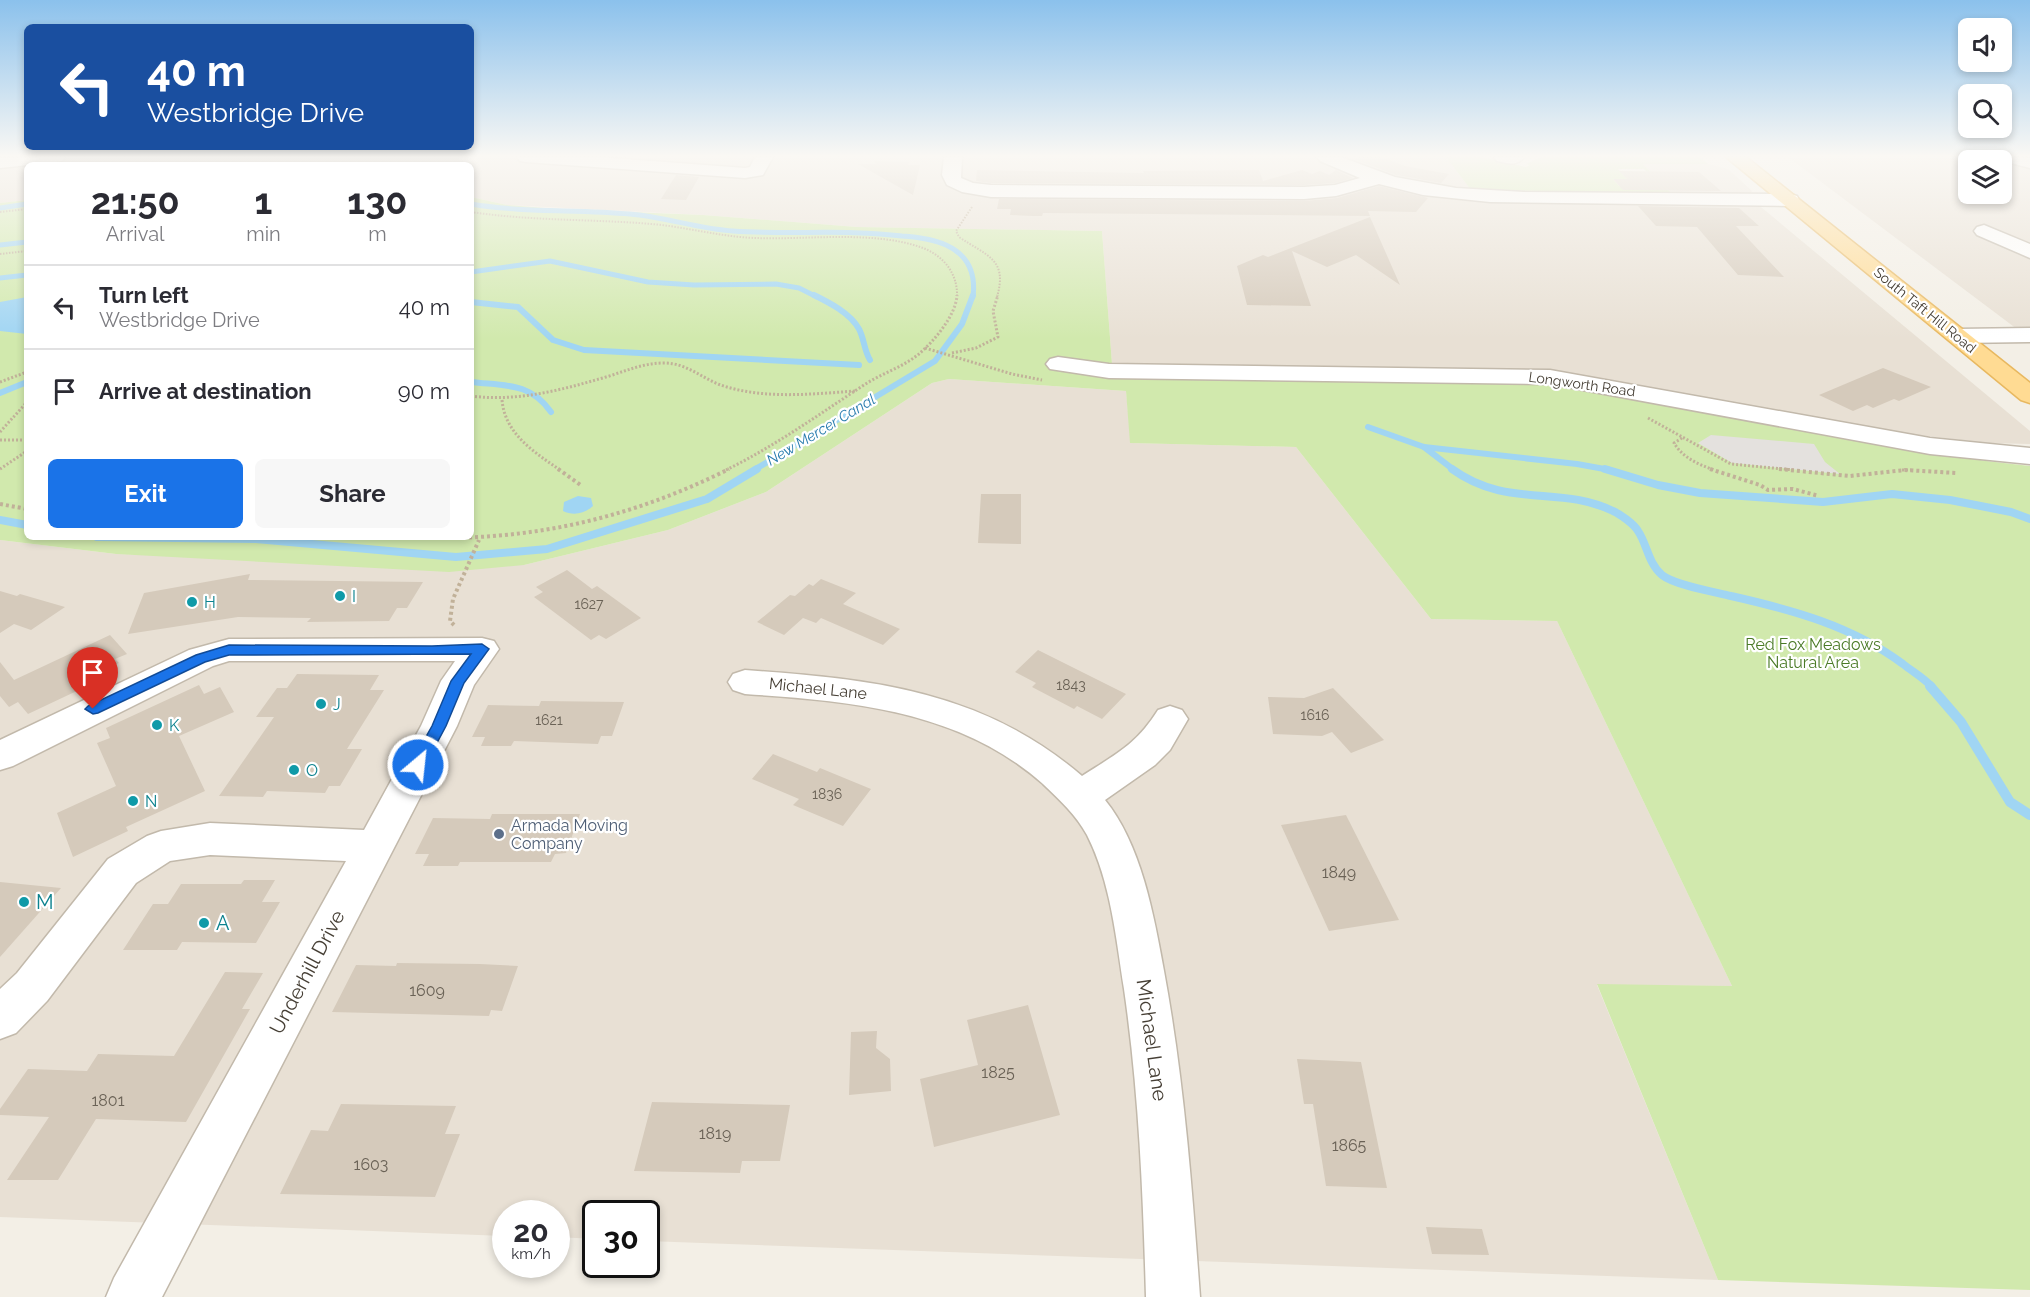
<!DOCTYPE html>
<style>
body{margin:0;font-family:Raleway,sans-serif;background:#f7f7f7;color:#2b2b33;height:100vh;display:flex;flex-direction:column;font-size:22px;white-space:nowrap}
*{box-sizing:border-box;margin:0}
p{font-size:20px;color:#7c7c81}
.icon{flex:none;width:33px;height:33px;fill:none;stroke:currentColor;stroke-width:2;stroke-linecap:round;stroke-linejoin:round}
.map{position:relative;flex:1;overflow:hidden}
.side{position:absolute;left:24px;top:162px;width:450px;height:378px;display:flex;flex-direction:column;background:#fff;border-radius:9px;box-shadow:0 3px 9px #0003}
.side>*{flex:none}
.hud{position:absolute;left:24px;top:24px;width:450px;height:126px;border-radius:9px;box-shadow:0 3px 9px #0003;background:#1a4fa0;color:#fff;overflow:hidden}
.tools{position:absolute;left:1958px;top:18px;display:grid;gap:12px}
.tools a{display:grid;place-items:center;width:54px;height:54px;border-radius:9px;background:#fff;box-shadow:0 3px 9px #0003;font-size:30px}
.speed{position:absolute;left:492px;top:1200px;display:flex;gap:12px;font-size:30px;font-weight:700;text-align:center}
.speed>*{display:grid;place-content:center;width:78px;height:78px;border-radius:50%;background:#fff;box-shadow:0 3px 9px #0003;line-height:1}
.speed small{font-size:15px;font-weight:400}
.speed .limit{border:3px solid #111;border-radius:9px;background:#fff;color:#111}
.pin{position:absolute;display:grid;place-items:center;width:51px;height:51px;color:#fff;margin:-62px -26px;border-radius:50% 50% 50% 0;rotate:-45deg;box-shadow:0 0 6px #0007}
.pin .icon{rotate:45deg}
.me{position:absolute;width:66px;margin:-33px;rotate:28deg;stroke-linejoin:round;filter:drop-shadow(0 0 4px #0008)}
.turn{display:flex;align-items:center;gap:21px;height:126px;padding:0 24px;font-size:27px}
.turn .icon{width:78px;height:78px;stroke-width:2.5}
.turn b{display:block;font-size:42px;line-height:51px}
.eta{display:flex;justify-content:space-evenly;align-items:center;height:102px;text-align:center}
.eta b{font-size:36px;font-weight:700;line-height:42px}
.primary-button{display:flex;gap:12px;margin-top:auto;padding:12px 24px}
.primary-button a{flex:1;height:69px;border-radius:9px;background:#1a73e8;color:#fff;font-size:24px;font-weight:700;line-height:69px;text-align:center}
.primary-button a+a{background:#f7f7f7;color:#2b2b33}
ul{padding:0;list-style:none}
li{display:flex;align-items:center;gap:18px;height:84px;padding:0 24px;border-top:2px solid #e1e1e2}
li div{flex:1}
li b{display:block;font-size:22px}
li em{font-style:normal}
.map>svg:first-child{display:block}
</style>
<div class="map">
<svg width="2030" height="1297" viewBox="0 0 2030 1297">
<rect width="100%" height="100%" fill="#f3efe6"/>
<g fill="#e8e0d4" fill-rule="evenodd">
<path d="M0 157H1446L1471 190 1670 193 1642 163 1708 164 1728 169 1752 191 1749 195 1761 207 2030 431V444L1988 443 1866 429 1561 371 1140 367 1112 364 1102 231 857 227 703 215 507 205 471 197V165H27V200L0 203Z"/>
<path d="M1788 157H2030V339L2005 320ZM1968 160H2001V194H1968Z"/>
<path d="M949 379 1126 391 1131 443 1296 447 1431 619 1557 621 1732 986 1597 985 1718 1280 647 1241 646 1214H596L595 1239 557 1237 556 1214H506L505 1236 0 1217V540L116 554 524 565 668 530 766 492 932 383Z"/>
</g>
<g fill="#d1e9ad" fill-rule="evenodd">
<path d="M1446 157H1481L1526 167 1530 165 1526 164 1541 157H1700L1708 164H1643L1671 193 1471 190ZM1618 169H1644L1661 186H1619L1613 179H1627Z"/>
<path d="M471 197 507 205 557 209 703 215 857 227 1102 231 1112 364 1117 377 1553 384 1827 434 1986 461 2030 466V1290L1718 1280 1597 984 1732 986 1557 621 1431 619 1296 447 1130 443 1126 391 949 379 932 383 766 492 668 530 524 565 449 572 116 554 0 540V203L27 200V537H471Z"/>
</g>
<path fill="#e4e1de" d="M1711 435 1814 444 1825 462 1840 474 1732 463 1698 443Z"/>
<g fill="#a0d5f3">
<path d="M27 297V334L0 331V302Z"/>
<path d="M578 496 591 498 593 506C584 514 573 516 563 511L564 502Z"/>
</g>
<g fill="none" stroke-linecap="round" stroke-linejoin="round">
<g stroke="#a0d5f3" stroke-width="5">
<path d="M471 204C524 213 577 209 630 214 665 217 699 229 733 231 790 235 846 229 902 236 916 237 933 239 946 245 968 255 976 273 973 297"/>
<path d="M0 208 27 204"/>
<path d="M0 245 27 242"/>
<path d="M471 272 550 261 648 282 694 285 776 284 799 288 817 297"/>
<path d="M0 278 27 275"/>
</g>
<g stroke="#a0d5f3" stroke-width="6">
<path d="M814 295C830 303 850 313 859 329 864 338 864 350 870 360"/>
<path d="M471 302 518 307 553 340 584 350 859 365"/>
<path d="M471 382C505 386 530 382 551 412"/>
<path d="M0 393 27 382"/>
<path d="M1368 427 1424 447 1577 464 1610 470"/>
<path d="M1424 447 1454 470"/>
<path d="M754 470 935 361 962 324 973 295"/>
</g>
<g stroke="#a0d5f3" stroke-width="8">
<path d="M1452 469C1507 509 1560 485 1613 511 1620 514 1634 524 1638 531 1647 544 1648 563 1662 575 1674 585 1715 592 1731 596 1793 610 1852 626 1903 664 1913 672 1924 678 1932 687"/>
<path d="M1605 469 1658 485 1700 493 1823 502 1892 494 1950 500 2011 512 2030 519"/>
<path d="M0 520 27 525"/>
<path d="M97 537 256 539 456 557 547 549 707 499 757 469"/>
</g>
<path stroke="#a0d5f3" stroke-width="10" d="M1930 686 1961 722 2010 802 2030 815"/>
</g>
<g fill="#d5cabb">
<path d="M1358 157H1382L1405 166 1449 174 1441 183 1396 175 1354 159Z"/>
<path d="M874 161 909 162 908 165H920L913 195 858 164H876Z"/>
<path d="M977 170 1144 173 1143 171 1259 170 1263 181 1302 170 1312 174 1320 171 1329 175 1336 170 1353 178 1335 183 1304 185 991 183 976 181Z"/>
<path d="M1619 171 1699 172 1721 191 1623 190 1613 179H1627Z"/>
<path d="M676 175 699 177 686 200 661 199Z"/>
<path d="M1379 186 1428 198 1416 212 1368 211 1370 216 1043 213 1042 216H1033L1010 215 1011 209H997L999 199 1304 201 1337 198Z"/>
<path d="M1638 206 1739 208 1759 226H1736L1784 277 1738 275 1697 227 1656 226Z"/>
<path d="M1370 217 1400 285 1356 255 1327 267 1292 251 1311 306 1247 305 1237 266 1263 255 1268 257Z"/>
<path d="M1883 368 1931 387 1899 401 1894 399 1873 408 1867 405 1853 411 1819 395Z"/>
<path d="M981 494H1021V544L978 543Z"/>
<path d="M567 570 592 589 597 586 641 618 606 639 599 635 591 640 534 597 543 592 536 587Z"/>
<path d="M250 574 248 580 423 582 407 608H397L389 621 307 622 311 618 238 617 128 634 144 593Z"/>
<path d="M821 579 856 593 843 604 900 629 883 645 821 618 816 623 803 618 784 635 757 622 790 595 795 596 809 584 813 586Z"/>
<path d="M0 591 17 596 20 594 65 607 31 630 14 624 0 633Z"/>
<path d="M110 635 127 654 115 659 119 663 112 666 117 672 28 714 18 702 9 707 0 696V662L14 680Z"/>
<path d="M1038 650 1126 694 1102 719 1077 706 1074 709 1032 687 1036 683 1015 672Z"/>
<path d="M297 674 379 675 370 690H384L347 749H362L340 786H329L325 793 267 791 263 797 219 796 274 717H256L277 688H287Z"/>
<path d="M199 685 204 694 220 687 234 712 179 736 205 791 126 827 128 831 73 857 57 813 116 786 97 743 110 738 106 728Z"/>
<path d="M1333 688 1384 740 1351 753 1332 732 1322 736 1273 734 1268 697 1304 698Z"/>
<path d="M541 701 624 702 612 736H601L598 744 514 741 511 746H481L485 737H472L488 705 539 706Z"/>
<path d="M773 754 817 772 820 768 871 789 843 826 793 805 799 799 752 779Z"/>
<path d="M492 814H580L566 853 555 854 551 862H460L458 866H423L429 854H415L433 818 490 819Z"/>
<path d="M1346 815 1399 920 1329 931 1281 825Z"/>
<path d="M244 880H275L262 902H280L256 943 182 942 177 950H123L153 904H168L181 884H241Z"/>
<path d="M0 882 61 888 0 957Z"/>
<path d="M397 963 480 964 518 966 502 1011 491 1010 489 1016 332 1012 356 965 396 966Z"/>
<path d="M225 972 263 973 242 1009H250L186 1122 96 1119 58 1180H7L49 1117 0 1115V1109L28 1069 87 1071 98 1054 174 1056Z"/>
<path d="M1028 1005 1060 1115 934 1147 920 1079 978 1065 967 1020Z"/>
<path d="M877 1031 876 1048 890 1059 891 1091 849 1095 851 1032Z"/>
<path d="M1297 1059 1361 1062 1387 1188 1326 1186 1313 1104H1304Z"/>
<path d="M652 1102 790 1105 780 1161H742L740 1173 634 1171Z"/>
<path d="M341 1104 456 1106 445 1134H460L435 1197 280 1194 311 1130 328 1131Z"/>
<path d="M1426 1227 1482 1229 1489 1255 1432 1254Z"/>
</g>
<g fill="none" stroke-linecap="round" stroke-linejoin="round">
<defs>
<g id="minor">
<path d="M65 157 62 161 56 162 0 168V158Z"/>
<path d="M517 157H598L745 168 750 167 755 157H773L763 175 745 178 526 162 520 161Z"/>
<path d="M944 157H962L961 178 973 183 991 185 1304 187 1335 185 1360 178 1320 161 1317 157H1341L1395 177 1456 188 1524 192 1790 194 1797 196 1799 200 1797 204 1790 206 1490 202 1423 195 1379 184 1336 196 1304 199 991 197 962 192 947 185 942 175Z"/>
<path d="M1494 157H1524C1517 167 1507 163 1497 161Z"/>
<path d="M1996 157 2030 158V168L1999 160Z"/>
<path d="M1984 225 2030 244V258L1977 235 1974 231 1977 227Z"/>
<path d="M2030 328V342L1958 343 1950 341 1946 336 1950 331 1958 329Z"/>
<path d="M1058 357 1109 364 1550 370 1930 438 2030 448V464L1930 454 1550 384 1109 378 1050 369 1046 364 1050 359Z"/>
<path d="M482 638 494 641 499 649 474 685 457 726 162 1297H106L114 1278 346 861 210 855 170 861 136 883 47 1001 16 1033 0 1039V989L17 973 108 859 147 836 161 831 210 823 364 830 421 726 441 681 455 661H229L213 666 13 766 0 770V740L189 650 229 639Z"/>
<path d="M745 670C872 679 982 690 1082 776 1116 754 1136 745 1158 710L1170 706 1182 710 1188 719 1170 750 1155 765 1105 800C1141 844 1154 915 1164 971 1184 1079 1192 1187 1200 1297H1146C1143 1194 1139 1092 1124 989 1116 939 1111 882 1087 835 1076 815 1060 800 1043 784 960 710 850 701 745 694L733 690 728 682 733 674Z"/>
</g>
<path id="major" d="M1726 157H1746L2030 383V403L2021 400Z"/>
</defs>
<use href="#minor" stroke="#c2b9ab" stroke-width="3"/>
<use href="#major" stroke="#e8b860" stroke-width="3"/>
<g stroke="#c1b199" stroke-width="2" stroke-dasharray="1.5 1.5" stroke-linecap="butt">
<path d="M972 207 956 231 959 237C987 256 1008 259 997 297"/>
<path d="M0 212 27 209"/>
<path d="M471 212C531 221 592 219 652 224 687 227 721 237 756 238 808 240 874 230 923 248 944 256 958 274 957 297"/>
<path d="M0 254 27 251"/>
</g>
<g stroke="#c1b199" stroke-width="3" stroke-dasharray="2 2" stroke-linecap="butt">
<path d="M925 348 1012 374 1042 380"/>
<path d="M952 353 976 348 998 337 993 311 998 295"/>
<path d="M0 382 27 372"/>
<path d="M471 396C518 402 561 390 606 377 626 371 643 363 664 363 689 363 704 381 727 387 768 399 813 394 855 391"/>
<path d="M502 400C505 434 534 452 560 470"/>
<path d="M1648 418 1731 464 1794 470"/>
<path d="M0 432 27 402"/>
<path d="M1682 438 1674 443C1683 458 1698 464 1714 470"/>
<path d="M0 440H27"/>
<path d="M0 469 27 451"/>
<path d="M726 470C775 446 818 415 864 385 882 373 904 367 920 353 935 340 956 315 957 295"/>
<path d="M1902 470H1911"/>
</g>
<g stroke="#c1b199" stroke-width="4" stroke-dasharray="3 3" stroke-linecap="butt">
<path d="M558 469 582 486"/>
<path d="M1710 469 1760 485 1768 490 1793 489 1819 496"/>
<path d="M1779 469 1850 476 1905 470 1957 473"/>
<path d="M0 504 27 509"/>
<path d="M409 537C523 543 627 520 729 469"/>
<path d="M454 625 450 621 453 599 479 540"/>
</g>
<use href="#minor" fill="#fff" fill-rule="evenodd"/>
<use href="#major" fill="#ffdb93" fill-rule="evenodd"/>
</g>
<linearGradient id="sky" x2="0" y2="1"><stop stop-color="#8bc1ec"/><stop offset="0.46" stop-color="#faf8f4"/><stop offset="1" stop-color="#faf8f4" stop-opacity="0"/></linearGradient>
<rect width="2030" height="339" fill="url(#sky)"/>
<path fill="#1a73e8" stroke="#114b97" stroke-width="1.5" d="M482 644 489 649 464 683 446 726 423 769H413L410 765 432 726 451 681 471 654 229 655 205 662 98 713 93 714 85 709 88 706 196 655 229 645 432 646Z"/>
<g fill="#0f9aa8" stroke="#fff" stroke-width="2">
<circle cx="340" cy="596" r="6"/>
<circle cx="192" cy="602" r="6"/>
<circle cx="321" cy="704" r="6"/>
<circle cx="157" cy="725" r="6"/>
<circle cx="294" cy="770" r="6"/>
<circle cx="133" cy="801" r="6"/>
<circle cx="24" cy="902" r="6"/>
<circle cx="204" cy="923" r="6"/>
</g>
<circle fill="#5c6f8a" stroke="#fff" stroke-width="2" cx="499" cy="834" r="6"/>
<g text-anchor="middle" stroke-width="4.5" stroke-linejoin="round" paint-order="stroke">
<g font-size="14" fill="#463f35" stroke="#fff">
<text transform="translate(1925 310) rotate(39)" y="5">South Taft Hill Road</text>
<text transform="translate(1582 384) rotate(8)" y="5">Longworth Road</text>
</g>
<g font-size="14" fill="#6a6256">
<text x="589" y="609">1627</text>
<text x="1071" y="690">1843</text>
<text x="1315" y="720">1616</text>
<text x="549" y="725">1621</text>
<text x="827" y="799">1836</text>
</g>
<g font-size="15" font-style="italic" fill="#297cae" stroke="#fff">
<text transform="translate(821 430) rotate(-31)" y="5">New Mercer Canal</text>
</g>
<g font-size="16" fill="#0d838f" stroke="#fff" text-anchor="start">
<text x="352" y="602">I</text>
<text x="204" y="608">H</text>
<text x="333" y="710">J</text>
<text x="169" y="731">K</text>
<text x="306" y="776">O</text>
<text x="145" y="807">N</text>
</g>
<g font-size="16" fill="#4a7a26" stroke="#fff">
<text x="1813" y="650">Red Fox Meadows<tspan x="1813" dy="18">Natural Area</tspan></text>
</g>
<g font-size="16" fill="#463f35" stroke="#fff">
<text transform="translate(818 688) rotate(6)" y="6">Michael Lane</text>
</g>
<g font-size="16" fill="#4e5e75" stroke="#fff" text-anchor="start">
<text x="511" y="831">Armada Moving<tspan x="511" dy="18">Company</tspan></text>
</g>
<g font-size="16" fill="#6a6256">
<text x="1339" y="878">1849</text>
<text x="427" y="996">1609</text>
<text x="998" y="1078">1825</text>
<text x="108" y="1106">1801</text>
<text x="715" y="1139">1819</text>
<text x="1349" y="1151">1865</text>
<text x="371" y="1170">1603</text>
</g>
<g font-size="20" fill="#0d838f" stroke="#fff" text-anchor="start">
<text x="36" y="909">M</text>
<text x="216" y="930">A</text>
</g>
<g font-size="20" fill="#463f35" stroke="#fff">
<text transform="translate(307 972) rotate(-62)" y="7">Underhill Drive</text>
<text transform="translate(1152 1040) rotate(82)" y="7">Michael Lane</text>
</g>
</g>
</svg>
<div class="tools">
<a><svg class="icon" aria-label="sound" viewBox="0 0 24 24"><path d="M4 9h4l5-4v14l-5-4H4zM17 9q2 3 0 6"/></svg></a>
<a><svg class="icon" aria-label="search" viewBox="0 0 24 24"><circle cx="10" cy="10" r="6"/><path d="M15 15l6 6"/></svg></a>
<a><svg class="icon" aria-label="layers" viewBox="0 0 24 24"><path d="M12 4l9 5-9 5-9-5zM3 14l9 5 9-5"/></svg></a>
</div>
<div class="speed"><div>20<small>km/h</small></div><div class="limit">30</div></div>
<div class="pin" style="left:93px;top:709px;background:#d93025"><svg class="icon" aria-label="arrive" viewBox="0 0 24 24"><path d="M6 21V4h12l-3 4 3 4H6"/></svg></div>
<svg class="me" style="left:418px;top:765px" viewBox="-20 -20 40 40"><circle r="17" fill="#1a73e8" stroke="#fff" stroke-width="3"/><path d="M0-11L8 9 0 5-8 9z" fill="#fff"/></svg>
<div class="hud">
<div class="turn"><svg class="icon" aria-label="left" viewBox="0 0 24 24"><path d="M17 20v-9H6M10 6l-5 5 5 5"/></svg><div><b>40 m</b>Westbridge Drive</div></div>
</div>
<section class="side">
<div class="eta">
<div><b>21:50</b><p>Arrival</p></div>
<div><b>1</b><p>min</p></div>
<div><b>130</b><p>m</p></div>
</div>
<ul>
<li><svg class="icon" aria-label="left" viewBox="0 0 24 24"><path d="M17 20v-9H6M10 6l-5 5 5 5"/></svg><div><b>Turn left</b><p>Westbridge Drive</p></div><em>40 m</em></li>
<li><svg class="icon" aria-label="arrive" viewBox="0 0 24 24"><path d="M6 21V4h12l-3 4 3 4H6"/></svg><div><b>Arrive at destination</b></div><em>90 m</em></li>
</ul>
<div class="primary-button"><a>Exit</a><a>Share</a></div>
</section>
</div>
